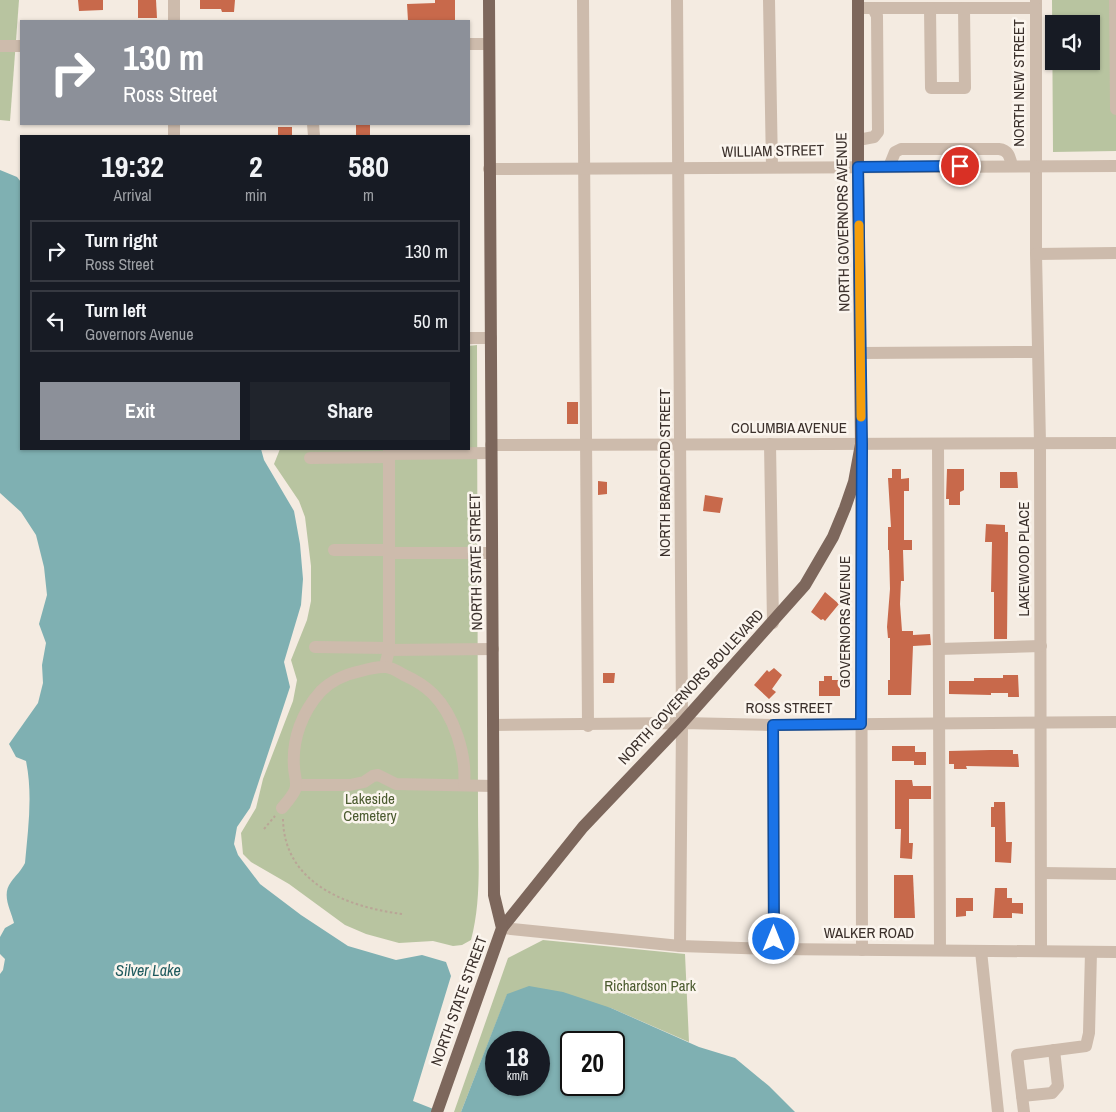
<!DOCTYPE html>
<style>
body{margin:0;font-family:"Archivo Narrow",sans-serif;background:#20242c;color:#f1f3f6;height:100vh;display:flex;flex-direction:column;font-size:19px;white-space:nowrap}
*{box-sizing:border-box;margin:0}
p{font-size:16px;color:#9ea1a6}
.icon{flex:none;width:28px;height:28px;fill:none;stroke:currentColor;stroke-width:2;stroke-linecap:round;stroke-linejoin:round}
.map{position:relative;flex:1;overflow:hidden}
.panel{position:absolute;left:20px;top:135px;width:450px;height:315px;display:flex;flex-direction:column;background:#171b24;border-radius:0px;box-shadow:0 1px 4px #0004}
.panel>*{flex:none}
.hud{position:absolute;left:20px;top:20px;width:450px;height:105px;border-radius:0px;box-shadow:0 1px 4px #0004;background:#8c9099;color:#fff;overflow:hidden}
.fabs{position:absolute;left:1045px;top:15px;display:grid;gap:10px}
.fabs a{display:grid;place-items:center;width:55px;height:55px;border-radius:0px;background:#171b24;box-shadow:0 1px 4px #0004;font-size:25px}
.speed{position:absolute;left:485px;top:1031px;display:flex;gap:10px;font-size:25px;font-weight:700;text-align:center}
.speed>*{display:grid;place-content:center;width:65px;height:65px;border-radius:50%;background:#171b24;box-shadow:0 1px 4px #0004;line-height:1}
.speed small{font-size:12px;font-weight:400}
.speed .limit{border:2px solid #111;border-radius:8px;background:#fff;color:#111}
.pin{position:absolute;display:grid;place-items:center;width:42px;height:42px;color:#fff;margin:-21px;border:2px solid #fff;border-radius:50%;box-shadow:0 1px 5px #0007}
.me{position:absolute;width:55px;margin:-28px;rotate:0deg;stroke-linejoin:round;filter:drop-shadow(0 0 4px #0008)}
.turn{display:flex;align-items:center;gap:18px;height:105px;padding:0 20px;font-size:22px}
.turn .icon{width:65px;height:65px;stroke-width:2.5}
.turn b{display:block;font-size:35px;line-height:42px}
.eta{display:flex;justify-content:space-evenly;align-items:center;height:85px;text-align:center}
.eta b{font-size:30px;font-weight:800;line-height:35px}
.cta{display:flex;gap:10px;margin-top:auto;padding:10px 20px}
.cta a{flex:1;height:58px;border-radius:0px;background:#8c9099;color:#fff;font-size:20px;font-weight:800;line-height:58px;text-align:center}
.cta a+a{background:#20242c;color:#f1f3f6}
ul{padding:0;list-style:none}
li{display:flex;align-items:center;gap:15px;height:62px;margin:0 10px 8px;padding:0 10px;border:2px solid #363941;border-radius:0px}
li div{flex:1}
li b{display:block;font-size:19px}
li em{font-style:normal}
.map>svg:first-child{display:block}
</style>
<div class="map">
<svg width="1116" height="1112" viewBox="0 0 1116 1112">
<rect width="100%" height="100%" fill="#f4ebe1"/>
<g fill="#b8c4a0" fill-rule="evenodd">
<path d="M0 0H19L10 121 0 120Z"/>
<path d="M1052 0H1116V151L1053 152ZM1054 24H1091V61H1054Z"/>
<path d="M477 345 478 812C478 854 482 899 471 940L462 945 453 946 433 941 399 943 366 934 345 925 289 884 251 862 243 854 241 833 256 808 263 779 293 701 297 680 291 660 307 620 311 601V566L305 517 299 501 274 464 280 449H469V346Z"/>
<path d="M543 940 685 954 689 1042 611 1008 507 995 461 1112H454L508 958Z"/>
</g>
<g fill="#7fb0b2" fill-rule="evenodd">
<path d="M0 170 17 177 21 182V449H261L264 460 294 511 300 544 303 579 301 605 284 662 290 687 250 808 237 827 234 844 238 855 260 884 301 915 348 946 396 960 422 955 446 962 451 976 413 1101 441 1112H0V974L3 970 5 959 0 954V937L5 928 14 923C11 910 1 895 11 882 16 875 21 871 25 863 28 829 33 795 26 761L16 757 9 744 38 703 43 683 42 665 46 643 39 624 47 595 44 567 36 535 21 512 0 493Z"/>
<path d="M529 986 563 992 611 1008 699 1047 735 1058 769 1086 795 1112H461L507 994ZM496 1042H539V1085H496ZM571 1042H614V1085H571Z"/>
</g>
<g fill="#c8694b">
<path d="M78 0H103V10L79 11Z"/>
<path d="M138 0H156L157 18H138Z"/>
<path d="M200 0H235L234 12H222L221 9H200Z"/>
<path d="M435 0H455V21H408L407 4 435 3Z"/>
<rect x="356" y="124" width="14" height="12"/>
<rect x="278" y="127" width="14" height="9"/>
<rect x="567" y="402" width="11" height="22"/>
<path d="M892 469H901V479L909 478V491H904V540H912V550H903L904 581H901L900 604 902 631H913V635L930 634 931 645 913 646 911 695H888V680H890V638H888L887 627 890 589 889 550H888V527H891L888 478H892Z"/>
<path d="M947 469H964V490L960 492V505H949V499H946Z"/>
<path d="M1000 472H1017L1018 488H1000Z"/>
<path d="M598 481 607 482V494L598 495Z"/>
<path d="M705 495 723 498 720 513 703 511Z"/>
<path d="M986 524 1005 525V532H1008L1007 639H994V592H991L992 542H985Z"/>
<path d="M825 592 839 604 825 621 823 619 821 620 811 612Z"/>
<path d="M774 668 782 675 772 689 776 692 769 699 754 685 767 670 769 672Z"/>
<path d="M603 673H615L614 683H603Z"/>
<path d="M1003 675H1018L1019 697H1008V693H991V695L949 694V681H974V678H1003Z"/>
<path d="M824 676H832V680H840V696H819V681H824Z"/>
<path d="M892 746H915V752H926V765H914V761H892Z"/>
<path d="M990 750H1013V754H1018L1019 767 966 766 967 769H954V764H949V751Z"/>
<path d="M895 780H912L913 786H931V799H909V843H913L912 859 900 858 901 829H895Z"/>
<path d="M994 802H1005L1006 842H1012L1011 863 995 862V827H991V807H994Z"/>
<path d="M894 875H913L915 918H894Z"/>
<path d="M995 888H1007V898H1012V903H1023V914L1012 913V918H993Z"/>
<path d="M956 898H973V911H966V916L956 917Z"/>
</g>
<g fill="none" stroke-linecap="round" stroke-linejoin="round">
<g stroke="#b9a596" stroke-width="2" stroke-dasharray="2.5 2.5" stroke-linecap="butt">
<path d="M283 819C284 884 348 907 402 914"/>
<path d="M264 829 275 816"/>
</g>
<g stroke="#cdbbac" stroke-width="12">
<path d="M174 0V21"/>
<path d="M583 0 588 726"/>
<path d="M677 0 682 723 680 946"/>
<path d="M769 0 772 167"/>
<path d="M1036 0V254L1040 443 1041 951"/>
<path d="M1115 0 1116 109"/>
<path d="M859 8H1036"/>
<path d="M930 8 931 88H965L964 8"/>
<path d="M469 44H489"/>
<path d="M0 46H21"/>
<path d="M174 124V136"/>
<path d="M313 124 314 136"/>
<path d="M858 140 874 137 878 132 877 16 873 8"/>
<path d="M889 167 895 152 901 149H999C1009 150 1010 158 1012 166"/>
<path d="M489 169 1116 166"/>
<path d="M1036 254 1116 253"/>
<path d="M469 338H491"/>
<path d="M861 353 1038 352"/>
<path d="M770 444 773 623"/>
<path d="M938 444 940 950"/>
<path d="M491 445 1116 443"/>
<path d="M389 454 491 453"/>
<path d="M310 458 389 457"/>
<path d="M861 461 862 950"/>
<path d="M334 550H388"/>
<path d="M388 553H492"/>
<path d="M315 647 389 648"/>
<path d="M939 649 1041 646"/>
<path d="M389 650 493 649"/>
<path d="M385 666 389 650V449"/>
<path d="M493 725 682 723 773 725 1116 722"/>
<path d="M773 725 774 949"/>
<path d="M296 785H350L364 782 373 776 378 775 396 784 493 786"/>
<path d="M282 808C286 803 292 797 295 790 298 783 294 774 294 767 292 739 302 712 321 691 332 680 347 674 361 671 368 669 377 667 384 667 390 666 399 672 404 675 415 680 424 685 433 694 454 715 467 755 464 785"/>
<path d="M1041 873 1116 874"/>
<path d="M502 928 680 946 774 949 1116 952"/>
<path d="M981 951 998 1112"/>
<path d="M1022 1096 1052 1093 1058 1086 1054 1050"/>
<path d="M1024 1112 1017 1055 1086 1046 1089 1033 1091 952"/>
</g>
<g stroke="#7d675c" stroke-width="12">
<path d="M502 928 583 827 682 723 805 585 833 537 845 508 854 482 861 444 858 167V0"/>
<path d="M437 1112 502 928 494 895 489 0"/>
</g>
</g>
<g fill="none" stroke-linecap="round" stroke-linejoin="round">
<defs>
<path id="route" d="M774 939 773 725 861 724 862 444 858 167 960 166"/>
</defs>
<use href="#route" stroke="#114b97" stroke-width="12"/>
<use href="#route" stroke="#1a73e8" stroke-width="9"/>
<path stroke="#f59e0b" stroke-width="9" d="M859 225 861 417"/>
</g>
<g text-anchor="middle" stroke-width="5" stroke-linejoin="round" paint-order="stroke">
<g font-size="15" fill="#3b302b" stroke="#fbf5ee">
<text transform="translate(1019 83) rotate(-90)" y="5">NORTH NEW STREET</text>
<text transform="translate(773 151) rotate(-1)" y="5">WILLIAM STREET</text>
<text transform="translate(843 222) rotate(-91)" y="5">NORTH GOVERNORS AVENUE</text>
<text x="789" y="433">COLUMBIA AVENUE</text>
<text transform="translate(665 473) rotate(-90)" y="5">NORTH BRADFORD STREET</text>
<text transform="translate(1024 559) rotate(-90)" y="5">LAKEWOOD PLACE</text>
<text transform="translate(476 562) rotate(-91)" y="5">NORTH STATE STREET</text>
<text transform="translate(845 622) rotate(-90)" y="5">GOVERNORS AVENUE</text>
<text transform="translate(691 687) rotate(-47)" y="5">NORTH GOVERNORS BOULEVARD</text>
<text x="789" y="713">ROSS STREET</text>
<text x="869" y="938">WALKER ROAD</text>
<text transform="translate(459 1001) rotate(-70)" y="5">NORTH STATE STREET</text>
</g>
<g font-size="15" fill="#4a5a2e" stroke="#fbf5ee">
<text x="370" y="804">Lakeside<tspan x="370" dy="17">Cemetery</tspan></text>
<text x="650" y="991">Richardson Park</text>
</g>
<g font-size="16" font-style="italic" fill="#1f5a5e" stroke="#fbf5ee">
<text x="148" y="976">Silver Lake</text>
</g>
</g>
</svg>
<div class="fabs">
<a><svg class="icon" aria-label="sound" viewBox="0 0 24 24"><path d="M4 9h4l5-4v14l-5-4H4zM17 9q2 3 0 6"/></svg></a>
</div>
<div class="speed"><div>18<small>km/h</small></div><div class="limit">20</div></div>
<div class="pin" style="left:960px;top:166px;background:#d93025"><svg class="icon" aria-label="arrive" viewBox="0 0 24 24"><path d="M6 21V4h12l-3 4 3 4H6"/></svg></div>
<svg class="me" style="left:774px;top:939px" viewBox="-20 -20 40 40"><circle r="17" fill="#1a73e8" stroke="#fff" stroke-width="3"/><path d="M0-11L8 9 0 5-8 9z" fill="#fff"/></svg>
<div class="hud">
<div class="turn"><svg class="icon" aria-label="right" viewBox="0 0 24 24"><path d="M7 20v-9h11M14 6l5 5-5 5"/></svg><div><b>130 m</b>Ross Street</div></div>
</div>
<section class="panel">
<div class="eta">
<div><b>19:32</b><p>Arrival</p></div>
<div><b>2</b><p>min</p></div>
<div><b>580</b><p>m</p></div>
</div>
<ul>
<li><svg class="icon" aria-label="right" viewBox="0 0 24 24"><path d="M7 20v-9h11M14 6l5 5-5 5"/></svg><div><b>Turn right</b><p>Ross Street</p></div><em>130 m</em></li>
<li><svg class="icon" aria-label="left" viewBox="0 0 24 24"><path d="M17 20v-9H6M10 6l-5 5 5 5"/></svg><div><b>Turn left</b><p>Governors Avenue</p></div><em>50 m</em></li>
</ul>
<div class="cta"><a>Exit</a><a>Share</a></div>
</section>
</div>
